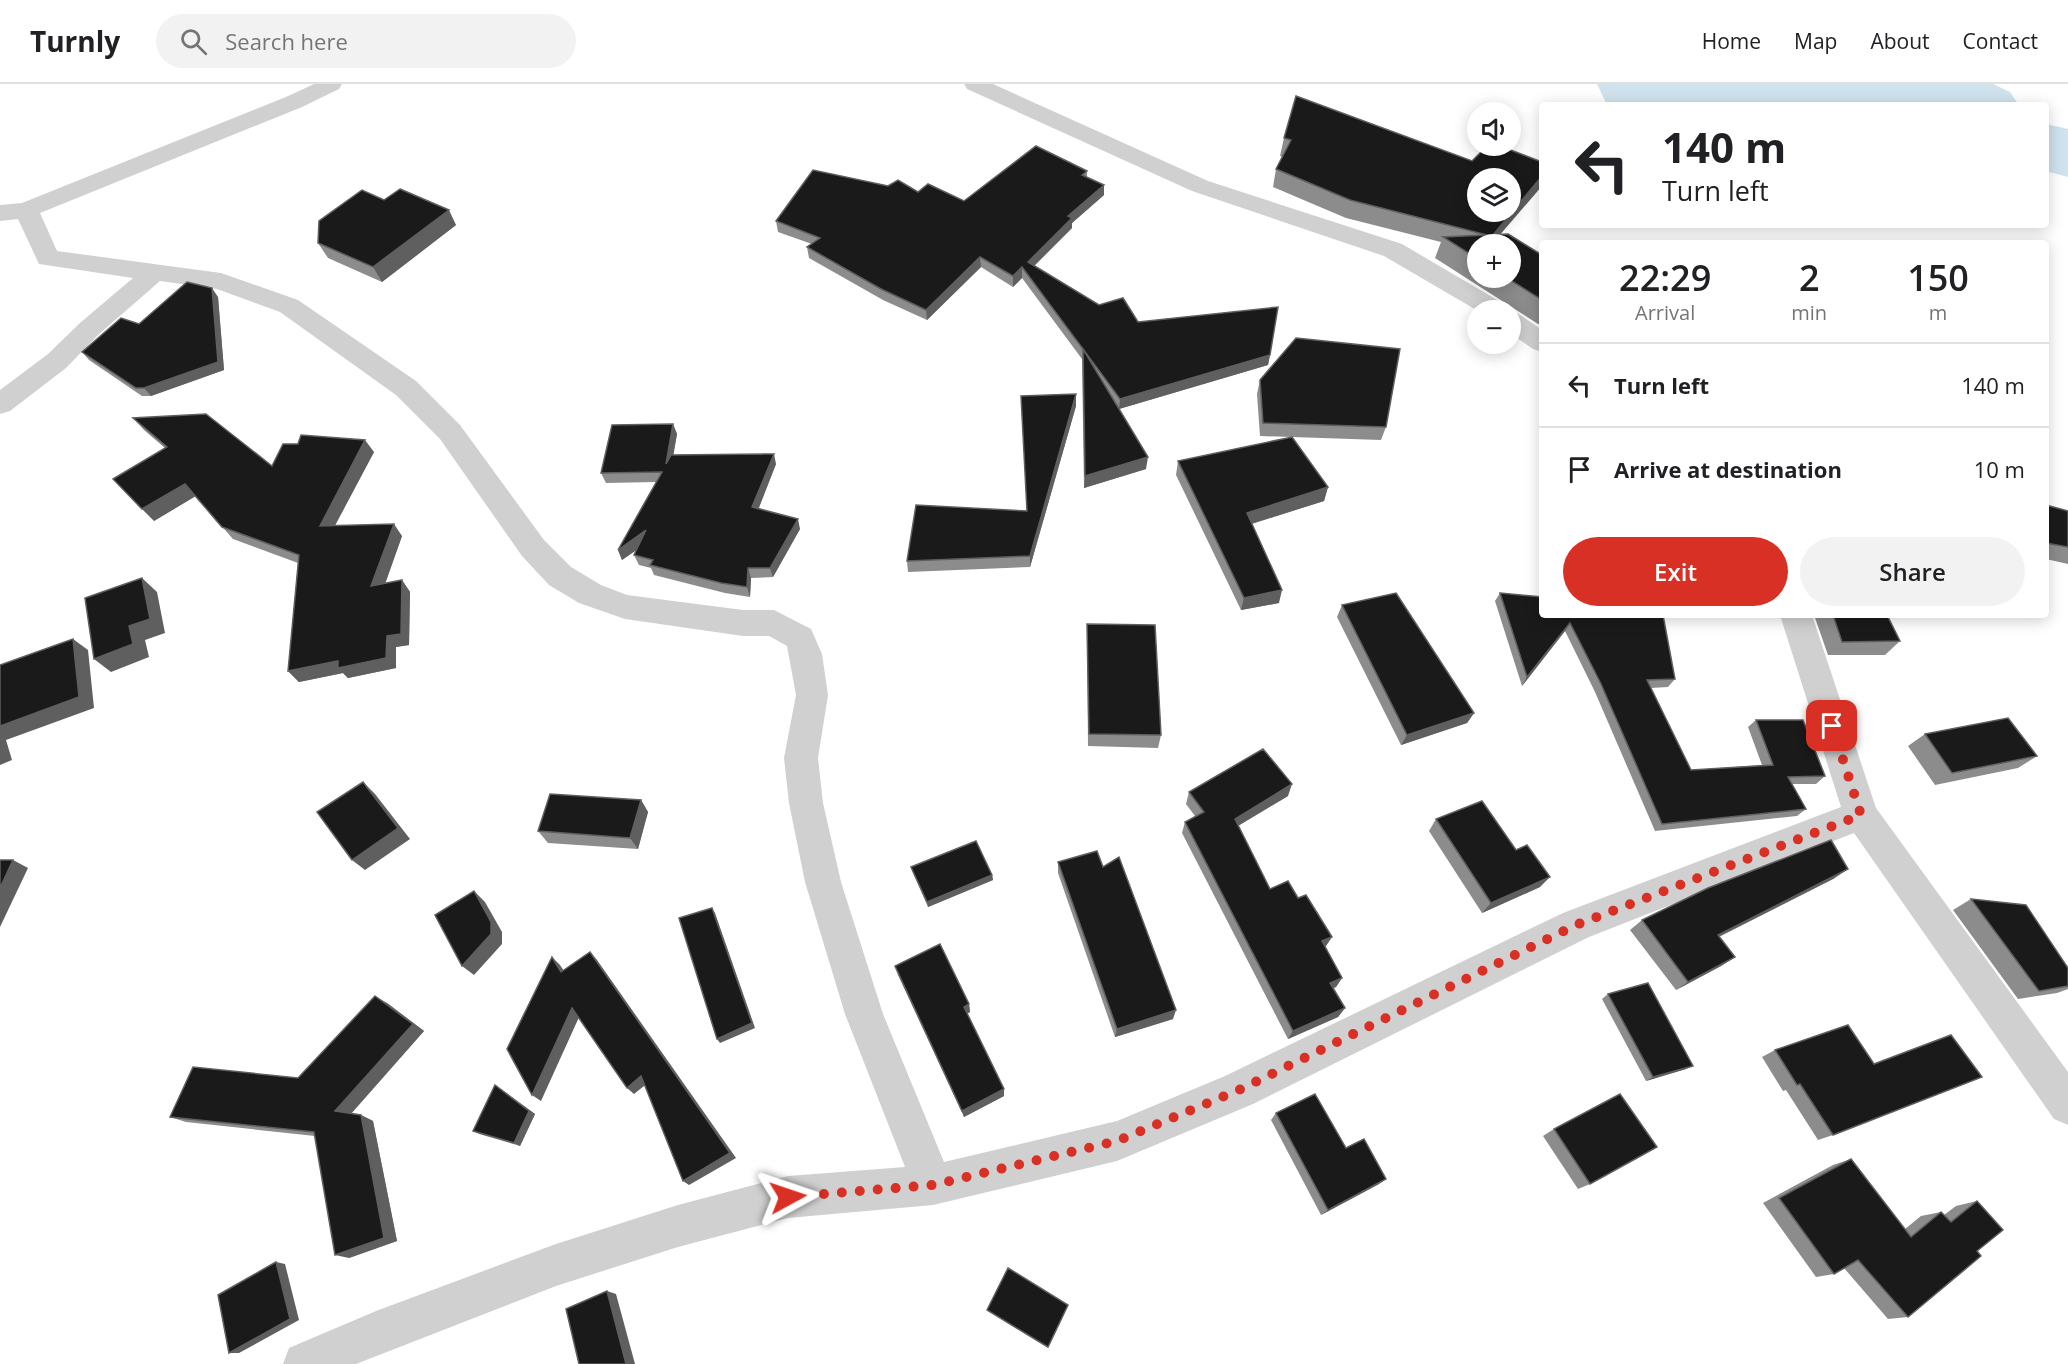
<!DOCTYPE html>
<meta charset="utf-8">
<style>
body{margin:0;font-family:"Open Sans",sans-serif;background:#f2f2f2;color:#202124;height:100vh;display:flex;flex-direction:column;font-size:22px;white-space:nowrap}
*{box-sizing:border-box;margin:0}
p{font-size:20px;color:#757577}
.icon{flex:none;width:33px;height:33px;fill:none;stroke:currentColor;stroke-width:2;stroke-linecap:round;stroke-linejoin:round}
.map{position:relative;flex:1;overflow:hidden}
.panel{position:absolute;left:1539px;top:156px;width:510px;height:378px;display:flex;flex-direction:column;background:#fff;border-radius:6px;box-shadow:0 3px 15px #0003}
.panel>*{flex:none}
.guide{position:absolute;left:1539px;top:18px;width:510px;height:126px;border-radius:6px;box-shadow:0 3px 15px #0003;background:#fff;color:#202124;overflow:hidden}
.controls{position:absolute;left:1467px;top:18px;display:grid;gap:12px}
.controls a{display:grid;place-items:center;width:54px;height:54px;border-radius:50%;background:#fff;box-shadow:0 3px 15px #0003;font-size:30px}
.pin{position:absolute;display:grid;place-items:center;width:51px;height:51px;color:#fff;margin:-26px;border-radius:12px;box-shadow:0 3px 9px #0006}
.me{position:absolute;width:66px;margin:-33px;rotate:85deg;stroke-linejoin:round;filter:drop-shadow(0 0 4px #0008)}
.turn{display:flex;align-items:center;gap:21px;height:126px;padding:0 24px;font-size:27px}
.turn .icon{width:78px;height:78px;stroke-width:2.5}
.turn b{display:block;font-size:42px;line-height:51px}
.eta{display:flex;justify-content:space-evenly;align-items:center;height:102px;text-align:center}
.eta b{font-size:36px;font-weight:600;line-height:42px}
.primary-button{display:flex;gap:12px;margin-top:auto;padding:12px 24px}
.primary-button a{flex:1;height:69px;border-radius:36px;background:#d93025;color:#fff;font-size:24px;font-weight:600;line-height:69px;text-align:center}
.primary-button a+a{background:#f2f2f2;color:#202124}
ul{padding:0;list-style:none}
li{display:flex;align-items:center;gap:18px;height:84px;padding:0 24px;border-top:2px solid #e0e0e0}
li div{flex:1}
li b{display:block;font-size:22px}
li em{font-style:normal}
header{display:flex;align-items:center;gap:36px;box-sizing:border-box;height:84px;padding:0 30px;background:#fff;border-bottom:2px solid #e0e0e0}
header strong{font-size:28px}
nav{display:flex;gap:33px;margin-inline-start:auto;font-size:21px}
.search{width:420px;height:54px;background:#f2f2f2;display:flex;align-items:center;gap:15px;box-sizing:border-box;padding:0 21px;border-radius:33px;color:#757577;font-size:22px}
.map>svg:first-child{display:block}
</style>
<header>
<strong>Turnly</strong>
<div class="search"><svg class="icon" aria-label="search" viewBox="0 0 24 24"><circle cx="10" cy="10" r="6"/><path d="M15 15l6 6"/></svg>Search here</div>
<nav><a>Home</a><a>Map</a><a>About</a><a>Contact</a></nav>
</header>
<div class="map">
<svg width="2068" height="1280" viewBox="0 0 2068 1280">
<rect width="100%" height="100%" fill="#fff"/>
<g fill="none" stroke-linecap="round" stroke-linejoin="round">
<g fill="#cfe2ee" fill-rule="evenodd">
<path d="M1597 0H1993L2010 8 2019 21H1607Z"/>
<path d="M2046 40 2068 45V93L2046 87Z"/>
</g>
<g fill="#d0d0d0" fill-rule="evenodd">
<path d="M314 0H342L339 5 302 23 40 129 57 167 221 189 298 216 416 297 460 341 544 456 571 483 601 501 627 511 743 526H774L811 545 822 570 828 611 818 674 823 719 841 798 883 930 944 1078 1117 1037 1225 992 1563 829 1841 723 1780 531H1812L1876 724 2068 988V1041L2054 1035 1854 749 1589 853 1253 1020 1117 1077 933 1121 788 1134 678 1163 556 1202 356 1280H283L289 1264 376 1227 556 1160 678 1121 788 1092 905 1083 845 930 805 798 789 719 784 674 796 611 787 562 769 552H743L625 535 579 519 549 501 522 472 440 355 396 311 280 228 217 205 160 197 98 251 66 284 10 327 0 330V306L48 270 80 239 133 194 39 180 18 135 0 137V121L22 119 286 13Z"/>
<path d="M964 0H993L1208 97 1402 160 1504 220 1508 226 1478 227 1384 172 1192 107 967 5Z"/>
<path d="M1510 227 1519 230 1542 246V268L1533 265 1510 249Z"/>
</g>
</g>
<g fill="#8c8c8c" fill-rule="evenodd">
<path d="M1296 12 1501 150 1542 171V237L1538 240 1435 174 1441 158 1346 134 1273 103 1276 85 1283 73 1280 72 1284 54ZM1478 160 1510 194H1478Z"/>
<path d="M1087 87V93L1104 101V111L1072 139V144L1034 182 1099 221 1138 238 1270 271 1268 281 1119 325 1116 320 1146 385 1084 404 1082 275 1022 194 1013 203 981 183 927 236 883 216 809 174 807 163 812 160 778 148 776 137 918 108 964 117Z"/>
<path d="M384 116 456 141 382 198 328 174 318 159Z"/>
<path d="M218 213 224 286 151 312H142L89 276 82 268 139 240Z"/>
<path d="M1260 296 1386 343 1381 356 1260 352 1257 310Z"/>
<path d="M1076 310V322L1030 483 908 488 907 477 1027 427 1021 312Z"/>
<path d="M133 334 272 382 374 368 335 441 402 452 385 500 402 496 410 508 409 561 396 563V584L348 594 343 589 299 598 288 587 298 479 233 455 195 412 154 437 165 364 144 346Z"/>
<path d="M673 340 677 350 673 371 776 380 759 424 800 445 773 493 751 494 750 513 725 509 654 491 651 484 639 481 634 471 636 466 622 476 618 466 656 398 606 399 601 389Z"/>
<path d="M1178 377 1328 403 1324 417 1252 440 1279 519 1241 526 1176 391Z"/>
<path d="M2046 421 2068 427V480L2046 475Z"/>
<path d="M1500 509 1542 531H1663L1675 595 1668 603 1651 604 1691 686 1762 681 1748 643 1756 636 1825 692 1816 700H1792L1806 725 1797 732 1655 747 1595 608 1565 547 1522 602 1495 517Z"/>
<path d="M1342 521 1474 629 1467 639 1401 661 1337 533Z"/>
<path d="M1814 531H1887L1900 557 1885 571H1828Z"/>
<path d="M1087 540 1161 651 1158 664 1088 662 1087 554Z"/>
<path d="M1925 650 2037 672 2018 684 1935 701 1908 662Z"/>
<path d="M1189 708 1288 712 1238 742 1270 805 1298 814 1332 853 1325 863 1342 894 1336 903 1333 904 1345 924 1338 933 1288 955 1182 749 1185 738 1195 732 1186 720Z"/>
<path d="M641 716 648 728 638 765 548 759 538 747Z"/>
<path d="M1436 735 1540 803 1482 829 1429 747Z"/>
<path d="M1058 778 1103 783 1173 935 1115 953 1058 789Z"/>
<path d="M911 783 992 791 993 796 928 823 913 789Z"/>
<path d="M1848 785 1833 795 1719 853 1735 873 1721 882 1676 906 1630 846 1642 836Z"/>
<path d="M1971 815 2068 884V905L2057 909 2018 915 1953 826Z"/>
<path d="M895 882 969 920 970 928 967 930 1004 1012 964 1033 898 891Z"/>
<path d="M1608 910 1686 985 1646 997 1602 915Z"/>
<path d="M387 919 424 947 351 1030 361 1031 373 1037 397 1157 349 1174 315 1052 186 1038 170 1033 298 994Z"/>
<path d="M1848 941 1833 1051 1818 1056 1786 1006 1783 1007 1762 973 1775 966Z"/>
<path d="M501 1005 535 1030 520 1062 479 1050 473 1047Z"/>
<path d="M1276 1029 1346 1064 1379 1100 1321 1131 1271 1036Z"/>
<path d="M1554 1045 1590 1100 1578 1105 1543 1052Z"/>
<path d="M1851 1075 1905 1145 1921 1132 1941 1128 1944 1131 1956 1122 1977 1117V1167L1908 1233 1888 1235 1844 1184 1834 1190 1816 1193 1763 1119 1833 1081Z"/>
<path d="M1068 1221 1048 1264 988 1227 987 1226Z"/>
</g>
<g fill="#5f5f5f">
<path d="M1542 92V102L1492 160 1491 152Z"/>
<path d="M1104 101V111L1072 139V144L1028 188V178L1068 132Z"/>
<path d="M449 126 456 141 382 198 373 183Z"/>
<path d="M980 173 981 183 927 236 926 226Z"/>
<path d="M1022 183V194L1013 203V192Z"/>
<path d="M212 204 218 213 224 286 151 312 144 304Z"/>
<path d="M1542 231V237L1538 240Z"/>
<path d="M1270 271 1268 281 1119 325 1120 315Z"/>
<path d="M1076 310V322L1030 483V472Z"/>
<path d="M673 340 677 350 670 391 666 380Z"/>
<path d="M365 356 374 368 329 453 320 442Z"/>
<path d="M774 370 776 380 755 433 752 423Z"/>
<path d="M1148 373 1146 385 1084 404 1085 392Z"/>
<path d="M185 400 196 412 154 437 142 425Z"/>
<path d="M1328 403 1324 417 1244 442 1247 429Z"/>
<path d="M798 435 800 445 773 493 770 484Z"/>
<path d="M394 440 402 452 380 514 371 502Z"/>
<path d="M646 446 651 456 622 476 618 466Z"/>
<path d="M748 484 751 494 750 513 747 503Z"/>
<path d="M142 494 157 508 165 549 145 556 149 573 111 588 94 575 129 542Z"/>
<path d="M402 496 410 508 409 561 396 563V584L348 594 343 589 299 598 288 587 387 552Z"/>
<path d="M1282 506 1279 519 1241 526 1244 514Z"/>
<path d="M1570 539 1565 547 1522 602 1527 593Z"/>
<path d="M73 555 88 566 94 624 6 656 12 676 0 681V642Z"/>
<path d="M1474 629 1467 639 1401 661 1407 651Z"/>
<path d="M363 698 375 710 410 755 365 786 352 776Z"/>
<path d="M1292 700 1288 712 1231 746 1235 735Z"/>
<path d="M641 716 648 728 638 765 630 754Z"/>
<path d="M13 776 28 784 0 843V804Z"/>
<path d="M1848 785 1833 795 1704 860 1718 851Z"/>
<path d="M992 791 993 796 928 823 927 818Z"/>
<path d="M1550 793 1540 803 1482 829 1491 819Z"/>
<path d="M474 807 485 818 502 848V860L474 891 462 882Z"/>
<path d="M712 824 715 829 755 944 720 959 717 955Z"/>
<path d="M1332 853 1326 862 1316 866 1322 857Z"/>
<path d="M590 868 597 876 736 1074 689 1101 683 1097 730 1069Z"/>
<path d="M552 873 560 881 570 896 561 888Z"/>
<path d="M1735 873 1721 882 1676 906 1688 898Z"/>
<path d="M1342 894 1336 903 1324 908 1330 899Z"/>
<path d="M375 912 387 919 424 947 348 1033 335 1027Z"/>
<path d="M969 920 970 928 965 931 964 923Z"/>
<path d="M572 924 580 931 541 1017 532 1011Z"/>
<path d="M1345 924 1338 933 1288 955 1293 947Z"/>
<path d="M1176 926 1173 935 1115 953 1117 945Z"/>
<path d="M1693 982 1686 985 1646 997 1653 993Z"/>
<path d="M641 992 649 998 634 1010 627 1004Z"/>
<path d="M495 1001 535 1030 520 1062 514 1059Z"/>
<path d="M1004 1005V1012L964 1033 962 1027Z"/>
<path d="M361 1031 373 1037 397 1157 349 1174 335 1171Z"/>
<path d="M1386 1095 1379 1100 1321 1131 1328 1126Z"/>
<path d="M276 1178 285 1180 299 1236 239 1269H229Z"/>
<path d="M607 1207 616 1210 635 1280H626Z"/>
</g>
<g fill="#1a1a1a" stroke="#5f5f5f" stroke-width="1.5" fill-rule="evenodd">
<path d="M1296 12 1472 77 1487 62H1500L1542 78V92L1493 151H1487L1350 116 1276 85 1291 56 1284 54ZM1478 94H1510V128H1478Z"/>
<path d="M1036 62 1087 87 1082 91 1104 101 1068 132 1072 134 1028 178 1099 221 1123 214 1138 238 1278 223 1270 271 1120 315 1022 183 1013 192 980 173 926 226 881 205 807 163 820 154 776 137 813 86 888 102 898 96 918 108 928 100 964 117Z"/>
<path d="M400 105 449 126 373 183 318 159 319 137 362 106 384 116Z"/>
<path d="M1508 150 1542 171V216L1507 194H1510V160H1478V175L1443 153Z"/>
<path d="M187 198 212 204 218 278 144 304H136L82 268 121 234 139 240Z"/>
<path d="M1296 254 1400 265 1386 343 1263 339 1260 296Z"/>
<path d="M1083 265 1148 373 1085 392Z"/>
<path d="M1076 310 1030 472 907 477 916 421 1027 427 1021 312Z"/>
<path d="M206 330 272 382 283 360H298L301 351 365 356 320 442 394 440 371 502 402 496 401 550 387 552 386 574 338 584V577L288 587 299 471 222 443 185 400 142 425 113 395 167 363 133 334Z"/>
<path d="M673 340 666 380 671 371 774 370 752 423 798 435 770 484H748L747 503 721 499 650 481 653 476 634 471 646 446 618 466 662 388 601 389 612 341Z"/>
<path d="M1292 353 1328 403 1247 429 1282 506 1244 514 1178 377Z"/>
<path d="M2046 421 2068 427V463L2046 459Z"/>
<path d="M142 494 150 535 129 542 133 560 94 575 85 514Z"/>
<path d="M1396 509 1474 629 1407 651 1342 521Z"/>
<path d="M1500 509 1542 513V531H1663L1675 595 1647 596 1691 686 1773 681 1756 636H1803L1825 692 1788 693 1806 725 1662 740 1601 600 1570 539 1527 593Z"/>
<path d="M1833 531H1887L1900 557 1842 558Z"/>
<path d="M1087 540 1155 541 1161 651 1089 650Z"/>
<path d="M73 555 79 613 0 642V581Z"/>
<path d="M2008 634 2037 672 1952 689 1925 650Z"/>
<path d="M1263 665 1292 700 1235 735 1270 805 1288 797 1298 814 1306 811 1332 853 1322 857 1342 894 1330 899 1345 924 1293 947 1185 738 1204 728 1189 708Z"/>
<path d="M363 698 398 744 352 776 317 728Z"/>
<path d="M550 710 641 716 630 754 538 747Z"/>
<path d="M1482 717 1516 766 1527 761 1550 793 1491 819 1436 735Z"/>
<path d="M1831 756 1848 785 1718 851 1735 873 1688 898 1642 836 1708 804Z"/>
<path d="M976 757 992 791 927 818 911 783Z"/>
<path d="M1097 767 1103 783 1119 773 1176 926 1117 945 1058 778Z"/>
<path d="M0 776H13L0 804Z"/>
<path d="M474 807 491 838V850L462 882 435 831Z"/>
<path d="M1971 815 2026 821 2068 884V902L2039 907Z"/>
<path d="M712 824 752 939 717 955 679 834Z"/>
<path d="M940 860 969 920 964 923 1004 1005 962 1027 895 882Z"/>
<path d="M590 868 730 1069 683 1097 641 992 627 1004 572 924 532 1011 507 965 552 873 561 888Z"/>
<path d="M1648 899 1693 982 1653 993 1608 910Z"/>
<path d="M375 912 413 940 335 1027 361 1031 384 1154 335 1171 314 1048 170 1033 193 983 298 994Z"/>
<path d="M1848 941 1874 980 1951 951 1982 993 1833 1051 1800 1000 1797 1001 1775 966Z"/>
<path d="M495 1001 529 1027 514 1059 473 1047Z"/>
<path d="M1315 1010 1346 1064 1364 1055 1386 1095 1328 1126 1276 1029Z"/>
<path d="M1620 1010 1657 1063 1590 1100 1554 1045Z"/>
<path d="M1851 1075 1911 1153 1941 1128 1951 1138 1977 1117 2003 1146 1977 1167 1981 1172 1908 1233 1858 1176 1834 1190 1779 1114Z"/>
<path d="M276 1178 290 1235 229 1269 218 1211Z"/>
<path d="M1008 1184 1068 1221 1048 1263 987 1226Z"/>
<path d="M607 1207 626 1280H579L566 1225Z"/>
</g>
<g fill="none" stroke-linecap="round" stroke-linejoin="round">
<path stroke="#d93025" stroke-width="10" stroke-dasharray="0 18" d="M788 1113 933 1101 1117 1057 1239 1006 1576 841 1861 731 1832 642"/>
</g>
</svg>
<div class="controls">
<a><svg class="icon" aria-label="sound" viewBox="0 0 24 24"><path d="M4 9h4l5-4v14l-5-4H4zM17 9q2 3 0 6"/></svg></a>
<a><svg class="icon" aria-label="layers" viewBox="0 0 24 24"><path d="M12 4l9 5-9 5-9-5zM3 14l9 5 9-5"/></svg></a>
<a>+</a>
<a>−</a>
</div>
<div class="pin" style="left:1832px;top:642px;background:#d93025"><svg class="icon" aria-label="arrive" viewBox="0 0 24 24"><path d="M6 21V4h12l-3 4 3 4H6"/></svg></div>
<svg class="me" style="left:788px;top:1113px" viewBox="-20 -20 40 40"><path d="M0-17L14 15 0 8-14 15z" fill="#d93025" stroke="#fff" stroke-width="4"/></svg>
<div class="guide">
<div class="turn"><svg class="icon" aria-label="left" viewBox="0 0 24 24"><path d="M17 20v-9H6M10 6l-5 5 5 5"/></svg><div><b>140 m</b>Turn left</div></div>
</div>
<section class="panel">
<div class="eta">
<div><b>22:29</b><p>Arrival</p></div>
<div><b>2</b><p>min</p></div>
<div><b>150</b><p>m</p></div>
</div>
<ul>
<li><svg class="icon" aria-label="left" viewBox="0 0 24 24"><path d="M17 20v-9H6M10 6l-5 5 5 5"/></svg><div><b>Turn left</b></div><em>140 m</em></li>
<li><svg class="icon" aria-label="arrive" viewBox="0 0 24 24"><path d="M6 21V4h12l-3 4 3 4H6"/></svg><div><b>Arrive at destination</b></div><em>10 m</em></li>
</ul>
<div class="primary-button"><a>Exit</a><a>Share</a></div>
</section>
</div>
